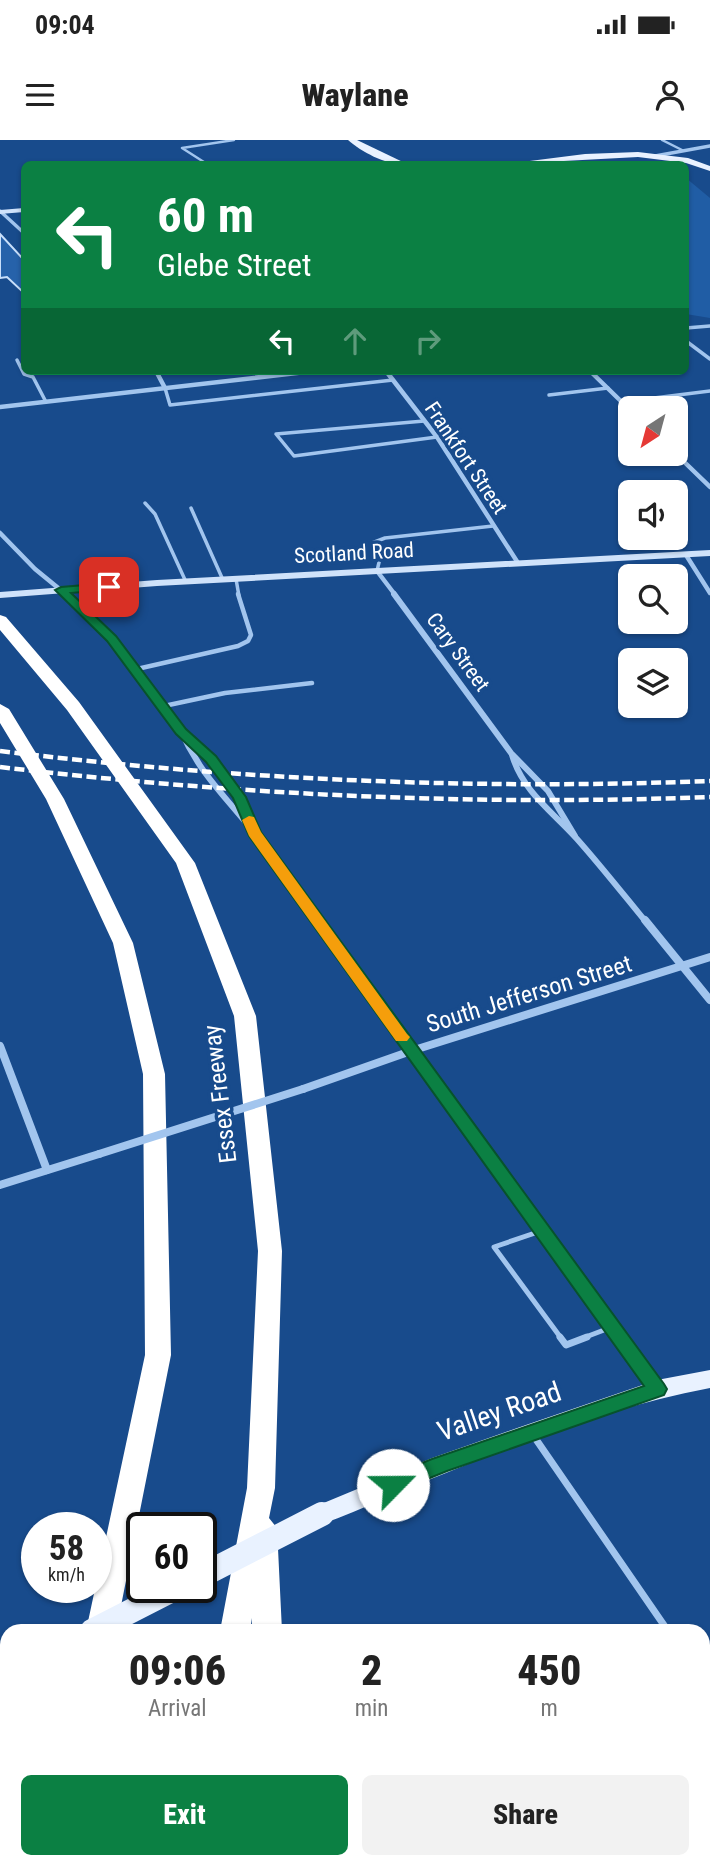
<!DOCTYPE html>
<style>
body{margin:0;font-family:"Roboto Condensed",sans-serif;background:#f2f2f2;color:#222;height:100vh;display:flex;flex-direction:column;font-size:26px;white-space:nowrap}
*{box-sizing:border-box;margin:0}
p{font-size:23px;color:#767676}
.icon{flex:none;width:38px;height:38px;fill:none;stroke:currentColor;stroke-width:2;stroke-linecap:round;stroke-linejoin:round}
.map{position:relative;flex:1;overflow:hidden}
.side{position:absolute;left:0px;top:1484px;width:710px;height:245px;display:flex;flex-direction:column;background:#fff;border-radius:21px 21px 0 0;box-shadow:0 2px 5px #0004}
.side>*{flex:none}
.top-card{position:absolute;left:21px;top:21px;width:668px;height:214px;border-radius:10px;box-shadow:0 2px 5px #0004;background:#0b8043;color:#fff;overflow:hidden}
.needle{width:46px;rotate:216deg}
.buttons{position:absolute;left:618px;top:256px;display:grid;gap:14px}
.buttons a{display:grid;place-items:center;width:70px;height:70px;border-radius:10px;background:#fff;box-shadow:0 2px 5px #0004;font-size:35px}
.speed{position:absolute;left:21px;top:1372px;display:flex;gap:14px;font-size:35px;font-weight:700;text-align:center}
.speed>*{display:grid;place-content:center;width:91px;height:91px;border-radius:50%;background:#fff;box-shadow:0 2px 5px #0004;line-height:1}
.speed small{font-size:18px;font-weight:400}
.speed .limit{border:4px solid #111;border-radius:10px;background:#fff;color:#111}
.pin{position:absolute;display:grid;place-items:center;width:60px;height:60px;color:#fff;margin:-30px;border-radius:14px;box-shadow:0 4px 10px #0006}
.me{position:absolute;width:77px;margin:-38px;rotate:67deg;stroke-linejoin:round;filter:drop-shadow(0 0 5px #0008)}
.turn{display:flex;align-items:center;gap:24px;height:147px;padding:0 21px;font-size:32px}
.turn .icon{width:91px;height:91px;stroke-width:2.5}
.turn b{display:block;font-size:49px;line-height:60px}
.lanes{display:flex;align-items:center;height:66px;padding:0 21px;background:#0003;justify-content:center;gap:35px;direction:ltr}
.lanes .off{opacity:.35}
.eta{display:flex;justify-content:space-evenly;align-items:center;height:119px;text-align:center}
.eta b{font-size:42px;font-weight:800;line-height:49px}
.primary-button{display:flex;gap:14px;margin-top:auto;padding:14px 21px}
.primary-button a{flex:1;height:80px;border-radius:10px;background:#0b8043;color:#fff;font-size:28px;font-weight:800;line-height:80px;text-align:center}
.primary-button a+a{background:#f2f2f2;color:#222}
.status{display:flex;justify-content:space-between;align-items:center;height:49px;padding:0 35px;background:#fff;direction:ltr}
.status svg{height:19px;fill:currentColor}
header{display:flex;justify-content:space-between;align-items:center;height:91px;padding:0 21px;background:#fff;font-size:32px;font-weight:800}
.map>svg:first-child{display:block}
</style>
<div class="status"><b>09:04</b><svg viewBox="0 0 49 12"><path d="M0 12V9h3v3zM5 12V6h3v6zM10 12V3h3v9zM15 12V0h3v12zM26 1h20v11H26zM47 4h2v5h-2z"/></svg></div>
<header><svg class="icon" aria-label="menu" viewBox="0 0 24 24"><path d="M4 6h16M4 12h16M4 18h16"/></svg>Waylane<svg class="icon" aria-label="person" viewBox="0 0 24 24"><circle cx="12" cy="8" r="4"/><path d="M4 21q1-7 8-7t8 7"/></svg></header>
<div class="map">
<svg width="710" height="1729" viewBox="0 0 710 1729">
<rect width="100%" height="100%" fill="#184b8c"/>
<path fill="#205da5" d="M686 38 710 58V178L686 174Z"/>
<path fill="#2662aa" stroke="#c8dffa" stroke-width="2" d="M0 94 24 120V153L7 137 0 138Z"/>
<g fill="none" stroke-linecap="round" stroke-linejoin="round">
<g stroke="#a2c5ee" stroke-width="2.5">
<path d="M662 0 682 10"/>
<path d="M207 24 182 8 234 0"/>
</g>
<g stroke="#a2c5ee" stroke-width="3.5">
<path d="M686 201 710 219"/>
<path d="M17 220 24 234 33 237 46 262"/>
<path d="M165 248 170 265 393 240"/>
<path d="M549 255 608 248"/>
<path d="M622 262 710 251"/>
<path d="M424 281 276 294 294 316 437 297"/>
<path d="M145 363 155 374 186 442"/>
<path d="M191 368 223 440"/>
<path d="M377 431 380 418 372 403 385 398 493 386"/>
<path d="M236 439 239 456"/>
</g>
<g stroke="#a2c5ee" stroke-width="4.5">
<path d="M137 529 238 506 248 501 251 495 238 454"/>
<path d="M164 566 225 553 312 543"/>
</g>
<g stroke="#a2c5ee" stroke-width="5">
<path d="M541 1091 494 1107 561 1198"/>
<path d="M583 1198 612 1187"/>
</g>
<g stroke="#a2c5ee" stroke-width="7">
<path d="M560 1197 566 1205 587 1197"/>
<path d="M533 1295 668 1491"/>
</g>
<g stroke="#a2c5ee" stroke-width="3.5">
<path d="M655 16 710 6"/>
<path d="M0 71 24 93"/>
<path d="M686 188 710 186"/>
</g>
<g stroke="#a2c5ee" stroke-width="4.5">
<path d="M156 231 165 248"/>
<path d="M386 231 437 297 518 423"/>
<path d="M590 231 630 270"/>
<path d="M0 267 314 231"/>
<path d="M675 313 710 347"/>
<path d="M0 393 35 429 68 456"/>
<path d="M686 415 710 453"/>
<path d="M377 431 396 456"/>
</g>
<g stroke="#a2c5ee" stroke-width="6">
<path d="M66 454 112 498 181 591 211 619 239 657 252 689"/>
<path d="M394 454 511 613 548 651 575 696"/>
<path d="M181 591C201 636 227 658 256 695 278 723 298 753 319 782"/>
<path d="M512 615C523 652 553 672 577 699 601 726 623 754 646 782"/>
</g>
<g stroke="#a2c5ee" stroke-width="8">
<path d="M317 780 620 1198"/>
<path d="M645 780 710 860"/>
<path d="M0 906 47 1030"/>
<path d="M303 949 411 911 710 817"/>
<path d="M0 1045 99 1014"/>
</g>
<path stroke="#a2c5ee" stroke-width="10" d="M619 1197 657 1249"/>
<g fill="#cfe2fa" fill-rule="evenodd">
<path d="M24 68V72L0 74V70Z"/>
<path d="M710 410V416L157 446 0 458V452L157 440Z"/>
</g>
<g fill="#e9f2ff" fill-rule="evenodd">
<path d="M348 0H357L407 24C388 26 363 13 348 0Z"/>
<path d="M638 12 688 18 710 26V31L686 23 638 17 506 24 585 14Z"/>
<path d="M710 1230V1248C620 1265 531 1298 446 1333 404 1349 364 1369 322 1384L314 1381 310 1374 314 1367 432 1318 523 1286 657 1240Z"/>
<path d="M7 1523V1547L0 1549V1525Z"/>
</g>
<g fill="#fff" fill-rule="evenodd">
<path d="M0 475 6 477 79 562 195 723 256 876 282 1111 275 1348 269 1378 277 1388 282 1491H252V1478L250 1491H220L247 1348 258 1111 234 876 176 723 67 570 0 490Z"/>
<path d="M0 564 9 569 64 659 133 803 165 934 171 1215 116 1491H86L145 1215 143 934 113 803 46 659 0 583Z"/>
<path d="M36 1722H68L65 1729H33Z"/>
<path d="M168 1722H200L199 1729H167Z"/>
<rect x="258" y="1722" width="32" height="7"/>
</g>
<g stroke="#fff" stroke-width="4.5" stroke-dasharray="10 4.5" stroke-linecap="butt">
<path d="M0 611C237 640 472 650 710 641"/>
<path d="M0 627C237 655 472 666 710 657"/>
</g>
<path stroke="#a2c5ee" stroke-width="8" d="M99 1014 303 949"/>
<g stroke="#e9f2ff" stroke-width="24">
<path d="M201 1436 322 1374"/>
<path d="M92 1491 178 1447"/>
</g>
</g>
<path fill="#0b8043" stroke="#07532c" stroke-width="2" d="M109 443 113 444V449L71 453 116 496 186 589 216 616 246 657 261 692 664 1244 667 1249 664 1255 447 1331 393 1353 385 1351 382 1345 385 1338 432 1319 644 1246 249 696 233 658 206 622 176 594 107 501 55 450 61 447Z"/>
<path fill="#f59e0b" d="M249 676 254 677 261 692 407 894 410 897 407 901H396L249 696 242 680Z"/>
<g text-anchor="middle" stroke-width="7" stroke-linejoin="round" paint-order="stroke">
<g font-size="21" fill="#fff" stroke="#184b8c">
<text transform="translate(466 318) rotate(56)" y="7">Frankfort Street</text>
<text transform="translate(354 413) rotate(-3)" y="7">Scotland Road</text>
<text transform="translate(458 512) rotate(54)" y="7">Cary Street</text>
</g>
<g font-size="24" fill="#fff" stroke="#184b8c">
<text transform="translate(529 854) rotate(-17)" y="8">South Jefferson Street</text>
<text transform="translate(220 954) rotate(-97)" y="8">Essex Freeway</text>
</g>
<g font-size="28" fill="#fff" stroke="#184b8c">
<text transform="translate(499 1271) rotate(-19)" y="10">Valley Road</text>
</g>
</g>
</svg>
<div class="buttons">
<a><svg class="needle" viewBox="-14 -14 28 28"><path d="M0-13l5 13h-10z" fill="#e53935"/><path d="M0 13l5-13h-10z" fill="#767676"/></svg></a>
<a><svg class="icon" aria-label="sound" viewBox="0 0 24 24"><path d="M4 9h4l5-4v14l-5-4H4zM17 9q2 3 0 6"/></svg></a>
<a><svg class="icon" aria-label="search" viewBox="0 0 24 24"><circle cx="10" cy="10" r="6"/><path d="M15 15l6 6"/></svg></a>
<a><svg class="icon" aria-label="layers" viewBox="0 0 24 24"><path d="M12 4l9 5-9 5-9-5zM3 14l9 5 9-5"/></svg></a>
</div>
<div class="speed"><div>58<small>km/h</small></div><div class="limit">60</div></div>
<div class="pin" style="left:109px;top:447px;background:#d93025"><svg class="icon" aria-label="arrive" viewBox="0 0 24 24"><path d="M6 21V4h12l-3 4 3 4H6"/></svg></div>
<svg class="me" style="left:393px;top:1345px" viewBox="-20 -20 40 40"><circle r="19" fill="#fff"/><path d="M0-13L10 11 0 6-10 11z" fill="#0b8043"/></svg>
<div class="top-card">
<div class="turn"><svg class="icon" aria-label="left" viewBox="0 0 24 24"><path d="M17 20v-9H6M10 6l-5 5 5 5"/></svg><div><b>60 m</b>Glebe Street</div></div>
<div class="lanes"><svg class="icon" aria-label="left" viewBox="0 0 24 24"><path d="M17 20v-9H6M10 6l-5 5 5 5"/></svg><svg class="icon off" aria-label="ahead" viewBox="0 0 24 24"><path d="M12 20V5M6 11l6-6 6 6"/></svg><svg class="icon off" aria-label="right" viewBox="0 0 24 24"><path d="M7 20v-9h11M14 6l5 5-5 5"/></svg></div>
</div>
<section class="side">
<div class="eta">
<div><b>09:06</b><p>Arrival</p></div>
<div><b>2</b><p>min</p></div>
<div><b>450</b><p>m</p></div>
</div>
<div class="primary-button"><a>Exit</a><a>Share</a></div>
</section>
</div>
